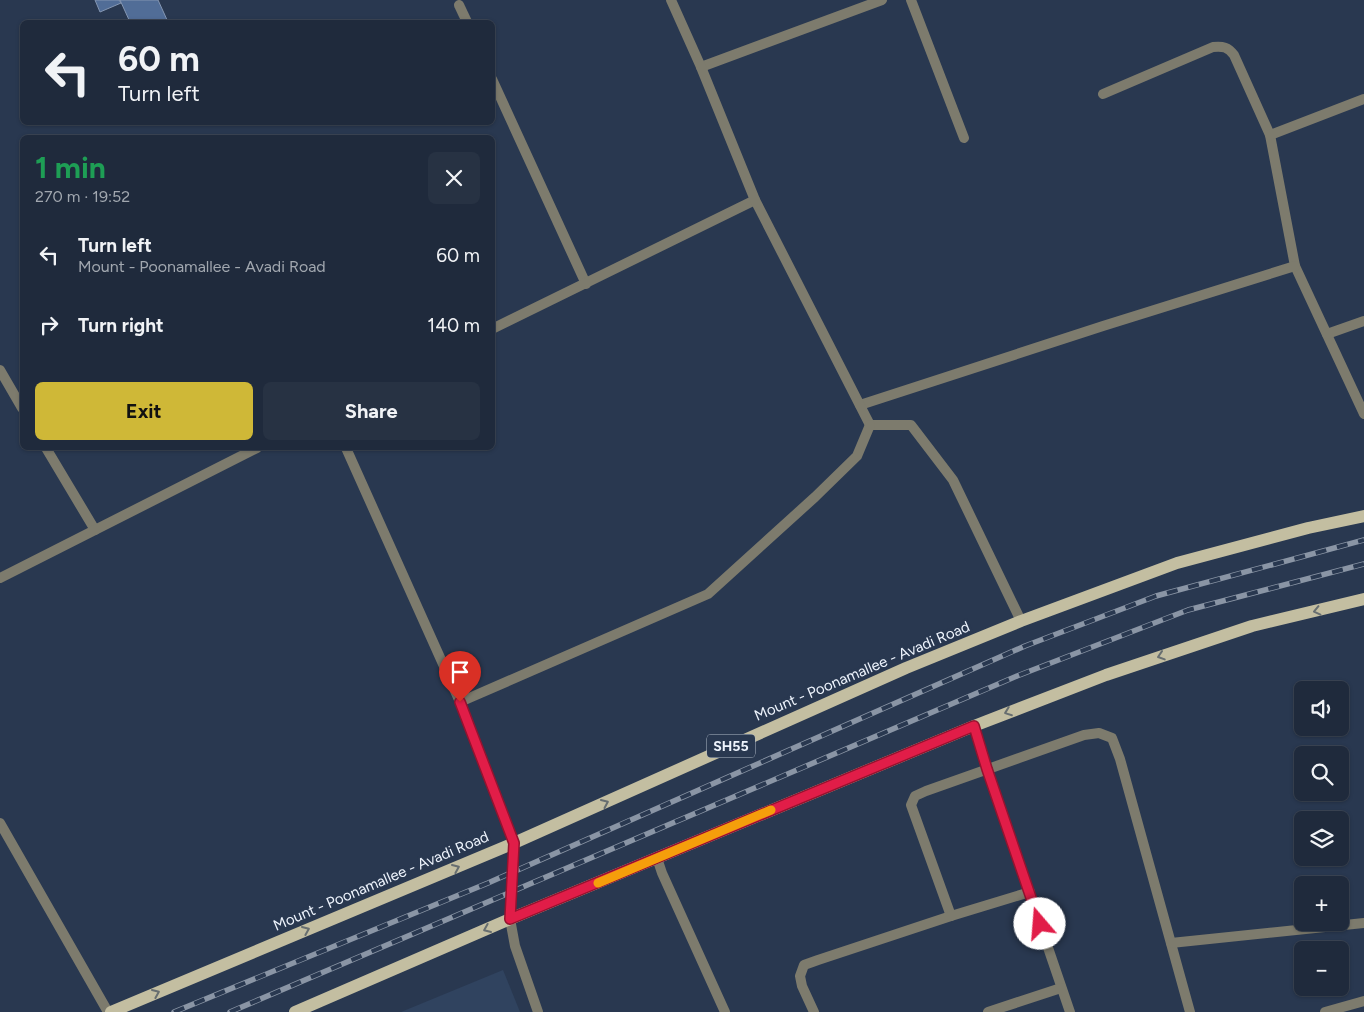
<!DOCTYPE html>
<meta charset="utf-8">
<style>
body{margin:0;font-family:Figtree,sans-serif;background:#273243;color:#f1f3f6;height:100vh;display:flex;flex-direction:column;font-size:19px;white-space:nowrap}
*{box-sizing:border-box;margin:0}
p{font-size:16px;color:#a1a7af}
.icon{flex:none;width:28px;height:28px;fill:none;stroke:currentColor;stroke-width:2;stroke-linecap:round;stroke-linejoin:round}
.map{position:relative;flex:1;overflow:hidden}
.side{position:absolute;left:20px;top:135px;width:475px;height:315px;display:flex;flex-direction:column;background:#1f2a3c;border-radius:8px;box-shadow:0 1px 4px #0004,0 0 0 1px #3c4656}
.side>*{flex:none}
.guide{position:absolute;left:20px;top:20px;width:475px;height:105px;border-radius:8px;box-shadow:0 1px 4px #0004,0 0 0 1px #3c4656;background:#1f2a3c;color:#f1f3f6;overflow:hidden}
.fabs{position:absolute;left:1294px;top:681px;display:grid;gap:10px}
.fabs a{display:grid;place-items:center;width:55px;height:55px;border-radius:8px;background:#1f2a3c;box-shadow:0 1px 4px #0004,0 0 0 1px #3c4656;font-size:25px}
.pin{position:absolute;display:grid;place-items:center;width:42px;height:42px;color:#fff;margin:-51px -21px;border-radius:50% 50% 50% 0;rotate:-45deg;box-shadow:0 0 5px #0007}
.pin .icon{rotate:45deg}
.me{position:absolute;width:55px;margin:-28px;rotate:342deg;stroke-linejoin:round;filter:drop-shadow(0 0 4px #0008)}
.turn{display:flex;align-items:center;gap:18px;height:105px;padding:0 15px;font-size:22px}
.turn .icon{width:65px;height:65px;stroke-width:2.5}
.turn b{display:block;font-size:35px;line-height:42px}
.round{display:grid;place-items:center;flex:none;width:52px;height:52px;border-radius:8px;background:#273243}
.head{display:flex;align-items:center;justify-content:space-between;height:85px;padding:0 15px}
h1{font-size:30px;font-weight:700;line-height:38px;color:#1e9e55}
.cta{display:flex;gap:10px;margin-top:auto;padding:10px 15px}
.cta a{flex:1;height:58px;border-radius:8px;background:#cfb837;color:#111;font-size:20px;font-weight:700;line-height:58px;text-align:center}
.cta a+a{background:#273243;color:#f1f3f6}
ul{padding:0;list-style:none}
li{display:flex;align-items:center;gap:15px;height:70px;padding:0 15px}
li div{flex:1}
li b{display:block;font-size:19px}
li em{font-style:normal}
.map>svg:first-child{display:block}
</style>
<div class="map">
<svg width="1364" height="1012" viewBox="0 0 1364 1012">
<rect width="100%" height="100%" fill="#293850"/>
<path fill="#30435f" d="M503 970 520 1012H401Z"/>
<g fill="#516d97" stroke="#8496b2">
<path d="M95 0H119L121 3 100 12Z"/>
<path d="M120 0H158L168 22H130Z"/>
</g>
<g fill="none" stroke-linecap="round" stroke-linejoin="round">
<path stroke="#7d7b6d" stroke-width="10" d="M657 858 662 873 725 1012"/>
<g stroke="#7d7b6d" stroke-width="10">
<path d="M911 0 964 138"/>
<path d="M459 5 467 22"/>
<path d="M701 67 882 0"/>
<path d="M492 79 586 284"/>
<path d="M1103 94 1213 47C1223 46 1228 47 1234 55L1270 135 1295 266 1364 414"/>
<path d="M1270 135 1364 99"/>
<path d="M492 329 755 200"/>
<path d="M1327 334 1364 321"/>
<path d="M0 370 22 408"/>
<path d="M860 405 1103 326 1295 266"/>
<path d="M46 448 95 530"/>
<path d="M346 448 460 702"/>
<path d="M0 578 257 448"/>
<path d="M974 726 987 769 1070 1012"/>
<path d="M0 823 108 1012"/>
<path d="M951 916 911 805 915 796 926 791 1084 735 1099 733 1112 738 1120 759 1190 1012"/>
<path d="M1171 943 1364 923"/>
<path d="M814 1012 802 986 800 976 804 965 818 960 951 916 1030 892"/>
<path d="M988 1012 1061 988"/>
<path d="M1325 1012 1364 1001"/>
</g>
<g stroke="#7d7b6d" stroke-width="10">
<path d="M671 0 701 67 755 200 870 425"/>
<path d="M870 425H911L953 480 1021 621"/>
<path d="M538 1012 515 946 510 919 514 843 460 702 708 594 815 497 857 456 870 425"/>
</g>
<g stroke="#c3bea1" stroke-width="12">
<path d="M111 1012 514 843 906 668 1021 621 1177 563 1308 528 1364 516"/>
<path d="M295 1012 510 919 974 726 1106 675 1252 626 1364 599"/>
</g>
<defs>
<g id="rail">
<path d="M174 1012 488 883 1025 646 1156 596 1364 540"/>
<path d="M230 1012 1017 676 1188 610 1364 564"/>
</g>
</defs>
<use href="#rail" stroke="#8a95a5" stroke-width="5.5"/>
<use href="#rail" stroke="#293850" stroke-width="4" stroke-dasharray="11" stroke-linecap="butt"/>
</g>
<defs><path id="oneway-chevron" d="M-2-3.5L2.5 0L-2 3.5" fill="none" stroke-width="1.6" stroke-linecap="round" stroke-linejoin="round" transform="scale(1.25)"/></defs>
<g stroke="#676e70">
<use href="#oneway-chevron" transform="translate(1317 611) rotate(167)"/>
<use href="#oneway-chevron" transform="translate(1161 656) rotate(162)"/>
<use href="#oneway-chevron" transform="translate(1008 712) rotate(159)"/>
<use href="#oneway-chevron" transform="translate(605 803) rotate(-24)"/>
<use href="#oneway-chevron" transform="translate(456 868) rotate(-23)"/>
<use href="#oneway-chevron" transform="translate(487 929) rotate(157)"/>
<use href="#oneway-chevron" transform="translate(306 930) rotate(-23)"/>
<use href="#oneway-chevron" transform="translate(156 993) rotate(-23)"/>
</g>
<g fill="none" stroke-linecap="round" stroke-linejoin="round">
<defs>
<path id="route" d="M460 702 514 843 510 919 974 726 987 769 1040 924"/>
</defs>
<use href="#route" stroke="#92132f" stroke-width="12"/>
<use href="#route" stroke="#e11d48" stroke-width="9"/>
<path stroke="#f59e0b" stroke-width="9" d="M598 883 771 810"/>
</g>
<g text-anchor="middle" stroke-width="5" stroke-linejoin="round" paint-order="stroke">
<rect fill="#293850" stroke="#b3bcc9" stroke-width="1" x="707" y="734.5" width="48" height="23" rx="4"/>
<g font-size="14" font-weight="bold" fill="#eef4fd">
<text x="731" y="751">SH55</text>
</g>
<g font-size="15" fill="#eef4fd" stroke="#293850">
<text transform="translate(862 671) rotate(-23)" y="5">Mount - Poonamallee - Avadi Road</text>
<text transform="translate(381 881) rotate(-23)" y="5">Mount - Poonamallee - Avadi Road</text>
</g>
</g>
</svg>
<div class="fabs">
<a><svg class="icon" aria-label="sound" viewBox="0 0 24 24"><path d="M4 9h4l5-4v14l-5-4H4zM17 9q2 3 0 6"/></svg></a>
<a><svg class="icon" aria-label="search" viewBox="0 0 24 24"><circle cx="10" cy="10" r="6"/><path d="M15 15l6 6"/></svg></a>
<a><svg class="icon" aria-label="layers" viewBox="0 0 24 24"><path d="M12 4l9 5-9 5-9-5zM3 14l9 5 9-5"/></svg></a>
<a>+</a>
<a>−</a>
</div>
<div class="pin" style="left:460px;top:702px;background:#d93025"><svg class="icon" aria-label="arrive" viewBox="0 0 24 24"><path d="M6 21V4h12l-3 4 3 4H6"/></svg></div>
<svg class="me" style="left:1040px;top:924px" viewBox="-20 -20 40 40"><circle r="19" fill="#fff"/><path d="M0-13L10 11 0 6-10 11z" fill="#e11d48"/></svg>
<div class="guide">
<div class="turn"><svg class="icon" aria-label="left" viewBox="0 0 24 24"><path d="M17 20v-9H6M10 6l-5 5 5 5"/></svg><div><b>60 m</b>Turn left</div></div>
</div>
<section class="side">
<div class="head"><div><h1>1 min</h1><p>270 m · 19:52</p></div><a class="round"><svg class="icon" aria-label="close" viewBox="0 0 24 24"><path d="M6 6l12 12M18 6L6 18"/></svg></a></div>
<ul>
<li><svg class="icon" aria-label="left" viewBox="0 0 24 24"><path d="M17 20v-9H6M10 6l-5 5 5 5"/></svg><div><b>Turn left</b><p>Mount - Poonamallee - Avadi Road</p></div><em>60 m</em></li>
<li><svg class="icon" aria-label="right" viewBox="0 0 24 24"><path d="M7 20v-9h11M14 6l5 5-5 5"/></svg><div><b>Turn right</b></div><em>140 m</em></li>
</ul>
<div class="cta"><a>Exit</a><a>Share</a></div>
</section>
</div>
